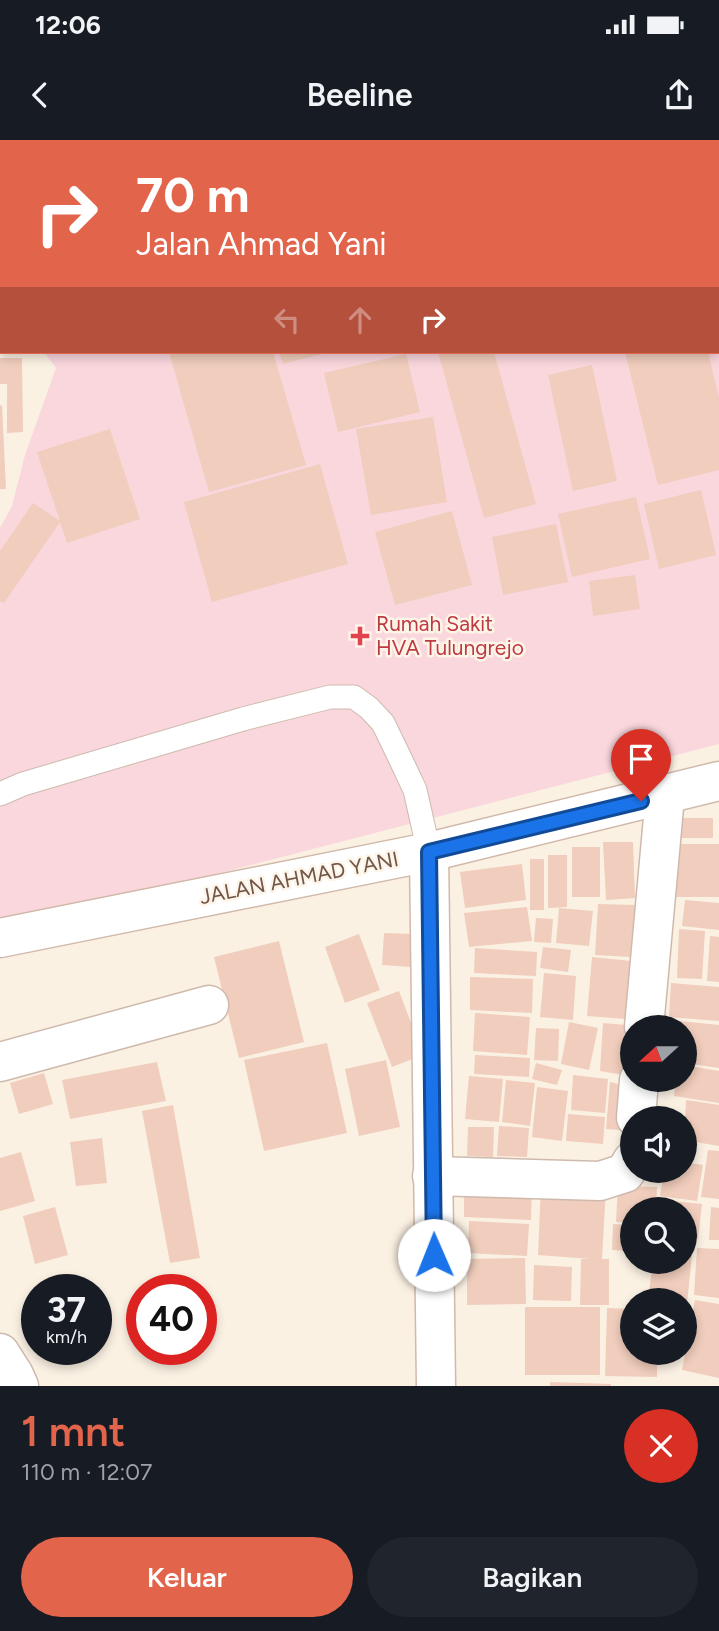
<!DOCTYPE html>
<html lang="id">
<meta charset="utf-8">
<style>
body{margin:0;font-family:Figtree,sans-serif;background:#20242c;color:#f1f3f6;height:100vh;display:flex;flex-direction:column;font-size:26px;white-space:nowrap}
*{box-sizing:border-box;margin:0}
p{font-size:23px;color:#9ea1a6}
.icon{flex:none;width:38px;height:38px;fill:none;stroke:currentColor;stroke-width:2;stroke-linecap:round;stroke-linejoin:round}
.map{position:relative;height:1246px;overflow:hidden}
.panel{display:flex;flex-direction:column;background:#171b24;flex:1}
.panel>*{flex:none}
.hud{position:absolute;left:0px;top:0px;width:719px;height:214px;box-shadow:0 4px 10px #0003;background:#e2644b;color:#fff;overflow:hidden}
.needle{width:46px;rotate:249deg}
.fabs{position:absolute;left:620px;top:875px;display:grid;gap:14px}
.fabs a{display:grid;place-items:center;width:77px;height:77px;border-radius:50%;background:#171b24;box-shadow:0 4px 10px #0003;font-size:35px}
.speed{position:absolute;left:21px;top:1134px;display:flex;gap:14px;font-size:35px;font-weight:700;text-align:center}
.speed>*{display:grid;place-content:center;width:91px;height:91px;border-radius:50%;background:#171b24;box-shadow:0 4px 10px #0003;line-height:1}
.speed small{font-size:18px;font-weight:400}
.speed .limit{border:10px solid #d22;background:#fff;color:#111}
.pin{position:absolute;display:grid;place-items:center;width:60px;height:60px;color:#fff;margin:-72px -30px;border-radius:50% 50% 50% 0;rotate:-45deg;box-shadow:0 0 7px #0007}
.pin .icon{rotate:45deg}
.me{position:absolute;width:77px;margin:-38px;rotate:359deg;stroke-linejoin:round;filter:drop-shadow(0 0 5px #0008)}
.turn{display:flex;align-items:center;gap:24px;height:147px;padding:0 21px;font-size:32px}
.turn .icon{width:91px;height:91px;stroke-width:2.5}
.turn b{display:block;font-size:49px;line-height:60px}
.lanes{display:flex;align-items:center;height:66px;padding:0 21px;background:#0003;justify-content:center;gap:35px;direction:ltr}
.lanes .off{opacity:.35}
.round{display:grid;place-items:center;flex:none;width:74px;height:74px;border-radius:37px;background:#20242c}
.headline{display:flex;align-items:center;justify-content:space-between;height:119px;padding:0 21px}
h1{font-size:42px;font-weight:600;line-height:52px;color:#e2644b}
.button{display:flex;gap:14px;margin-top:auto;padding:14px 21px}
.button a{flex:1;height:80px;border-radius:42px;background:#e2644b;color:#fff;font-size:28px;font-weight:600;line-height:80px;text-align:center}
.button a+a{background:#20242c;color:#f1f3f6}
.status{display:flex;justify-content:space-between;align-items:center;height:49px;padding:0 35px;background:#171b24;direction:ltr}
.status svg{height:19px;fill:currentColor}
header{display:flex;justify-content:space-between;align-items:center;height:91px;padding:0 21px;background:#171b24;font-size:32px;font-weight:600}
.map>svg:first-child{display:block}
</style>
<div class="status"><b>12:06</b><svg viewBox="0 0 49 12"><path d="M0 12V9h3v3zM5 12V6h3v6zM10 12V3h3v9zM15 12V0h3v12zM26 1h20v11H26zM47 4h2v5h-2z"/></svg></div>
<header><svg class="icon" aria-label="back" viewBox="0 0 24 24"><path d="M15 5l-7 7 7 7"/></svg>Beeline<svg class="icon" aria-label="share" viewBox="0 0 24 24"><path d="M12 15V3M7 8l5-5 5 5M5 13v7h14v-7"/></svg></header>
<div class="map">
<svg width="719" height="1246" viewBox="0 0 719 1246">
<rect width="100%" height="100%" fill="#fbf1e3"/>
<path fill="#f9d7dd" d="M4 0H719V604L0 790V388L12 366 25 315 56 228 44 212H718V2Z"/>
<g fill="#f0cdbc">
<path d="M169 212H273L306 325 209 352Z"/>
<path d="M279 212H326V213L283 224Z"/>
<path d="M438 212H494L536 364 484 378Z"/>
<path d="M625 212H708L719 258V330L658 345Z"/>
<path d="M406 214 420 272 338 292 324 233Z"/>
<path d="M0 218H22L23 292 7 293V244H0Z"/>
<path d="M592 225 617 341 573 351 548 235Z"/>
<path d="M2 265 6 349H0V266Z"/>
<path d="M433 277 447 362 371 375 356 289Z"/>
<path d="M110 289 140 379 67 403 60 382 4 463 0 461V411L33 363 60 381 37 312Z"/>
<path d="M320 324 348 424 212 462 184 362Z"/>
<path d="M701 350 716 415 659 429 644 364Z"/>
<path d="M636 357 650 419 572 437 558 374Z"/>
<path d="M452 371 472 445 395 465 375 392Z"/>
<path d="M556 384 568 442 503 455 492 397Z"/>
<path d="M635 435 640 469 593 476 589 441Z"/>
<rect x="675" y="678" width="38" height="20"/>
<path d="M603 702H633L635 758 606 760Z"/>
<rect x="670" y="704" width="49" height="53"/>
<rect x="572" y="707" width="28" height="50"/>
<path d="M548 715H567V767L548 768Z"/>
<rect x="530" y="719" width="14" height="51"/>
<path d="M522 724 526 760 465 768 460 732Z"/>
<path d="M685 760 719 763V790L682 786Z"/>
<path d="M598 764 635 765 630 817 595 815Z"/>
<path d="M527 767 532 801 469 807 464 773Z"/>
<path d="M559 768 593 771 589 806 556 803Z"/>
<path d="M536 778 553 779 551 803 534 802Z"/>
<path d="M679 789 705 791 702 839 677 838Z"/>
<path d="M384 793 413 794 411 827 382 825Z"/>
<path d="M359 794 380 850 345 863 325 807Z"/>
<path d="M710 796 719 797V842L707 841Z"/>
<path d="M279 801 304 902 239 918 214 817Z"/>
<path d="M543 807 571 810 568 832 540 828Z"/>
<path d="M475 808 537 812 536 836 474 833Z"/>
<path d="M592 817 631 821 626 879 587 876Z"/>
<path d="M544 833 576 836 573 880 540 877Z"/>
<path d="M470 837 533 839 532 873 470 870Z"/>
<path d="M671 843 719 847V881L669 877Z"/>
<path d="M399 851 423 915 392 927 367 863Z"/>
<path d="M475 873 530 877 527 915 473 911Z"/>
<path d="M670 880 719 885V928L684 923V887H669Z"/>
<path d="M569 882 598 888 589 930 561 924Z"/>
<path d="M603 883 626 885 623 935 600 931Z"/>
<path d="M536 888 559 889 558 921 534 920Z"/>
<path d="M327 903 347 993 264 1011 244 920Z"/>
<path d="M475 915 530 918 529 937 474 934Z"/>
<path d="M386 920 400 987 359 996 345 929Z"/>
<path d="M157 922 166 961 70 979 62 940Z"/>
<path d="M536 923 562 930 557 945 532 939Z"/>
<path d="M684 925 719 931V963L674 956 676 940H684Z"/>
<path d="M44 933 53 964 19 974 10 943Z"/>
<path d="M573 935 608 939 605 973 571 970Z"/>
<path d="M469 936 503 939 499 982 465 979Z"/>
<path d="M506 940 535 943 530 986 502 982Z"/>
<path d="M610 942 623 945 620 990 606 989Z"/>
<path d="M537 947 568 951 562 1001 532 997Z"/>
<path d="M686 960 719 965V1006L684 1000Z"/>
<path d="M173 965 200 1118 170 1123 142 971Z"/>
<path d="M568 974 605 977 603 1004 566 1001Z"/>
<path d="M499 986 529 988 527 1017 497 1016Z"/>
<path d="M468 987H494L493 1017 467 1016Z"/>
<path d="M102 998 107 1043 76 1046 70 1002Z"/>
<path d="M708 1010 719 1011V1059L701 1057Z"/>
<path d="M21 1012 35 1061 0 1071V1018Z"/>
<path d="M684 1022 703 1025 697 1061 660 1056 664 1031H684Z"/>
<path d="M464 1042 532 1044 531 1080 464 1077Z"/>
<path d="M541 1045 606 1048 602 1119H609V1165H580L581 1119H591L538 1115Z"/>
<path d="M618 1046 657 1047 656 1069H632V1083L616 1082Z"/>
<path d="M663 1060 702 1064 698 1099 684 1098V1069H662Z"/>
<path d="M55 1067 68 1115 35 1124 23 1076Z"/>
<path d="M711 1067 719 1068V1100H709Z"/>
<path d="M469 1081 529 1084 527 1116 468 1113Z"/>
<path d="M613 1084 632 1085V1111L612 1110Z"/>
<path d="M684 1103 693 1104 687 1164 684 1163V1160L648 1159 653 1122H684Z"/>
<path d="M697 1108 719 1109V1158L694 1155Z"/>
<path d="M525 1118 526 1164 467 1165V1119Z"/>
<path d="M534 1125 572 1127 571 1161 533 1160Z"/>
<path d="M695 1160 719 1164V1238L682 1230Z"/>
<rect x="525" y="1167" width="75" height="68"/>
<path d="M607 1168 632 1169V1213H657V1237L605 1236Z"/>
<path d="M550 1242 611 1244V1246H550Z"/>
</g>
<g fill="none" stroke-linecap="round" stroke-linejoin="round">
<defs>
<path id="lane" d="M0 654 23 644 243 579 330 557H354L369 568 383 583 399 616 415 650 429 712"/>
<g id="street">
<path d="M644 887 665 656"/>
<path d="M0 922 209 865"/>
<path d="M636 978 639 940"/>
<path d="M432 1036 600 1041 625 1033 632 1021"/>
<path d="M0 1213 14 1235 19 1246"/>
</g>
<g id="secondary">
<path d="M429 712 436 1246"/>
<path d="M0 798 429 712 719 641"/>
</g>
</defs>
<use href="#lane" stroke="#cebaad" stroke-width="25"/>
<use href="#street" stroke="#cebaad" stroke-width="41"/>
<use href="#secondary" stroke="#d1b9aa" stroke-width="41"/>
<use href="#lane" stroke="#fff" stroke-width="23"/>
<use href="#street" stroke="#fff" stroke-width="38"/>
<use href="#secondary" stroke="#fff" stroke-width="38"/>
</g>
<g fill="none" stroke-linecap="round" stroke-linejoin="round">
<defs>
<path id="route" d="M434 1115 429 712 641 661"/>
</defs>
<use href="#route" stroke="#114b97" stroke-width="18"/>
<use href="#route" stroke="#1a73e8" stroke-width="12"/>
</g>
<path fill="#e0444e" stroke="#fef5e9" stroke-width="2.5" d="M356.5 485.5h7v7h7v7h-7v7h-7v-7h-7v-7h7z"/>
<g text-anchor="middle" stroke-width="5" stroke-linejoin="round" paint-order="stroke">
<g font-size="21" fill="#be3a42" stroke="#fef5e9" text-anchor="start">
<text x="376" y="491">Rumah Sakit<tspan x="376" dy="24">HVA Tulungrejo</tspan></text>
</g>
<g font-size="21" fill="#73564a" stroke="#fef5e9">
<text transform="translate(299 738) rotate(-11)" y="7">JALAN AHMAD YANI</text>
</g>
</g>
</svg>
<div class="fabs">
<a><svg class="needle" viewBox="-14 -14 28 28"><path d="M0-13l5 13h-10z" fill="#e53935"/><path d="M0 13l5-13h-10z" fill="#9ea1a6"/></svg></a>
<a><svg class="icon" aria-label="sound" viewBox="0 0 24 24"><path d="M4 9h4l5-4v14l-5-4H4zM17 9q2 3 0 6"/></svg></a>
<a><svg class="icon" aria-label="search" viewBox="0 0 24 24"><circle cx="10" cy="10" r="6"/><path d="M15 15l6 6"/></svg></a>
<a><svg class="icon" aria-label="layers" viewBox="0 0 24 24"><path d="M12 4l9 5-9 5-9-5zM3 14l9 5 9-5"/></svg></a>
</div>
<div class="speed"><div>37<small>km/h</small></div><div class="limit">40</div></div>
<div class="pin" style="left:641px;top:661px;background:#d93025"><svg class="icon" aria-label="arrive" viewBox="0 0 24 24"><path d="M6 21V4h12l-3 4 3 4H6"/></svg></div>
<svg class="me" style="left:434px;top:1115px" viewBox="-20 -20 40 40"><circle r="19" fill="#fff"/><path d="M0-13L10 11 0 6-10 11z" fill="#1a73e8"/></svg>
<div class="hud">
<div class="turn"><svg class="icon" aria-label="right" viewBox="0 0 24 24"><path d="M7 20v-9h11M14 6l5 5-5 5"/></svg><div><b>70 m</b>Jalan Ahmad Yani</div></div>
<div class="lanes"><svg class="icon off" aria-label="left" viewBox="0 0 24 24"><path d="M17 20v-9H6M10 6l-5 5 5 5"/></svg><svg class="icon off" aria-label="ahead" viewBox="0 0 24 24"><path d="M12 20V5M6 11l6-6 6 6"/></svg><svg class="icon" aria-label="right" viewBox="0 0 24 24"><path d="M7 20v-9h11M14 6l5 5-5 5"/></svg></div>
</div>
</div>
<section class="panel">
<div class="headline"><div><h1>1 mnt</h1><p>110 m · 12:07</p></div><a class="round" style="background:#d93025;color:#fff"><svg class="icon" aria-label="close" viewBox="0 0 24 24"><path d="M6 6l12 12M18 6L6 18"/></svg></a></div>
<div class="button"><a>Keluar</a><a>Bagikan</a></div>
</section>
